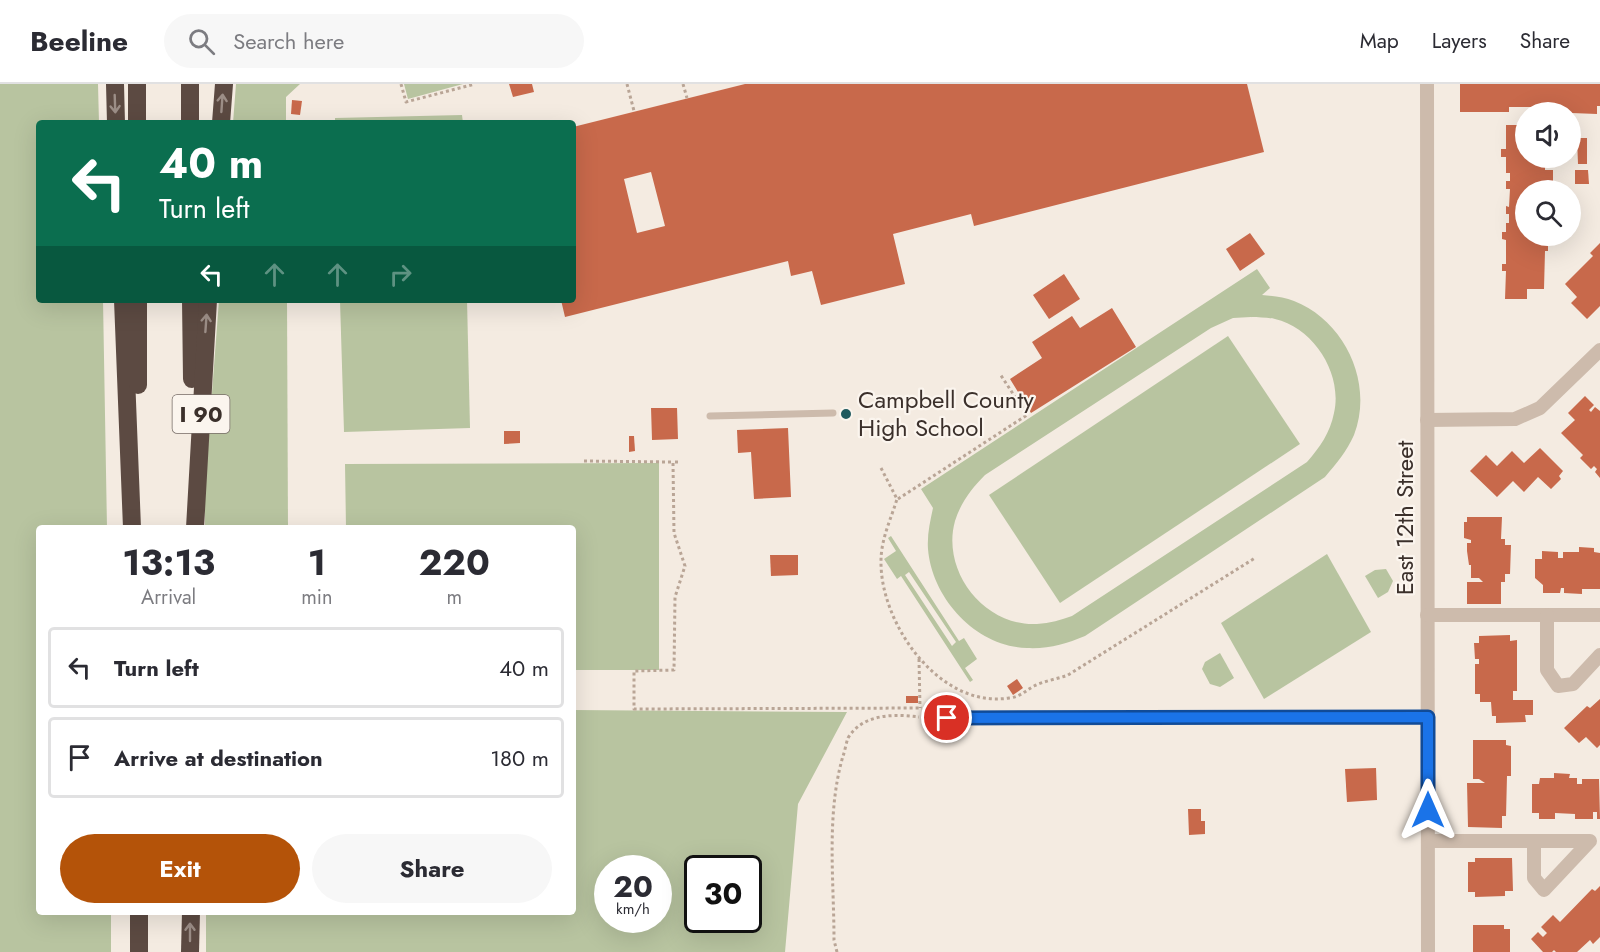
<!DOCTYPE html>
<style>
body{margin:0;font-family:Jost,sans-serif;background:#f7f7f7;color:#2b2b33;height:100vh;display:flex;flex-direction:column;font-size:22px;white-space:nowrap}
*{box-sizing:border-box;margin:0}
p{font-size:20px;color:#7c7c81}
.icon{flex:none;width:33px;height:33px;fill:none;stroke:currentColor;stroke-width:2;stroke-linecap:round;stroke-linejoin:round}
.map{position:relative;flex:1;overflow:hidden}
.sheet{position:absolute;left:36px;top:441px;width:540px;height:390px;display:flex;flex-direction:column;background:#fff;border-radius:6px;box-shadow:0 6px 24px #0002}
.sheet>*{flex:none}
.banner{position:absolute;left:36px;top:36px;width:540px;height:183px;border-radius:6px;box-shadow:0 6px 24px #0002;background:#0b6e4f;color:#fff;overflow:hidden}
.tools{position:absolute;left:1515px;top:18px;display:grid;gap:12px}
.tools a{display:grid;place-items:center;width:66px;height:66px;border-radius:50%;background:#fff;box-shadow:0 6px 24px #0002;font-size:30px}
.speed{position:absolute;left:594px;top:771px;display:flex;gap:12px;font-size:30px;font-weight:700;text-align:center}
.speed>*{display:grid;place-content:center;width:78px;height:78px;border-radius:50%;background:#fff;box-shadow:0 6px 24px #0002;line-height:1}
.speed small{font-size:15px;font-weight:400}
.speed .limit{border:3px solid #111;border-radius:9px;background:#fff;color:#111}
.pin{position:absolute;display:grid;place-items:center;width:51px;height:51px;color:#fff;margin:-26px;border:3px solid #fff;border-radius:50%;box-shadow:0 2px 6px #0007}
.me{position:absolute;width:66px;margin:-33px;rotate:0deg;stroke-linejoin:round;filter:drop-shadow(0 0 4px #0008)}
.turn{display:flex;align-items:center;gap:21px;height:126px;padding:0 24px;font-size:27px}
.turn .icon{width:78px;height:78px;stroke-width:2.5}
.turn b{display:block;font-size:42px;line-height:51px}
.lanes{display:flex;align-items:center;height:57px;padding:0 24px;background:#0003;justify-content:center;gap:30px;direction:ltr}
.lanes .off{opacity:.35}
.eta{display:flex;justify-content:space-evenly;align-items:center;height:102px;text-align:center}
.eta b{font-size:36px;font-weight:700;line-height:42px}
.action{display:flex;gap:12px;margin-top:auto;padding:12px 24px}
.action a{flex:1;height:69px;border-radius:36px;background:#b45309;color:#fff;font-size:24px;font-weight:700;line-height:69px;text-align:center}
.action a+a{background:#f7f7f7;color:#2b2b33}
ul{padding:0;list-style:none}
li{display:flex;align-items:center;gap:18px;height:81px;margin:0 12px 9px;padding:0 12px;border:3px solid #e1e1e2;border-radius:6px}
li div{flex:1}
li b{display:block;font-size:22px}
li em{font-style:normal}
header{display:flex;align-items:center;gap:36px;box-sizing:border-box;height:84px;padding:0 30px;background:#fff;border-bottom:2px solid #e1e1e2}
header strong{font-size:28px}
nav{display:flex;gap:33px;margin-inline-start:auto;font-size:21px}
.search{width:420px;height:54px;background:#f7f7f7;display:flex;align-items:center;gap:15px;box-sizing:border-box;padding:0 21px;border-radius:33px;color:#7c7c81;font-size:22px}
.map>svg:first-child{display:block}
</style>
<header>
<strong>Beeline</strong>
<div class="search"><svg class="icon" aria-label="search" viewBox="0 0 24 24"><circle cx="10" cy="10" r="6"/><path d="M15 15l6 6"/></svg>Search here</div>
<nav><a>Map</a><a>Layers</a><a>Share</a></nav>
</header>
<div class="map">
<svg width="1600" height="868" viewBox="0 0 1600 868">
<rect width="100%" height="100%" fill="#f4ebe1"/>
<g fill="#b8c4a0" fill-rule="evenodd">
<path d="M0 0H98L99 39H39V216H103L107 444H39V828H111V868H0Z"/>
<path d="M236 0H300L286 13V39H233Z"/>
<path d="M404 0H463L408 15Z"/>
<path d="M462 31 463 39H335V34Z"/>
<path d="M1257 185 1270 204 1262 211C1272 212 1284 213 1294 217 1345 237 1374 299 1354 351 1347 367 1336 380 1325 393L1085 552C1066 560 1049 565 1027 564 977 563 932 515 928 465 927 451 930 438 933 424L921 405ZM1251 233C1259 234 1267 233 1275 235 1314 244 1343 290 1334 329 1330 349 1320 363 1307 378L1072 532C1061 536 1050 539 1037 540 984 543 941 487 955 437 961 418 972 404 985 391L1211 244 1233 234Z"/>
<path d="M219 216H287L288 444H205V401Z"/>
<path d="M340 216H467L470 344 344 348Z"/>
<path d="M1228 252 1300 360 1060 519 989 411Z"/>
<path d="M659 379V586H573V444H346L345 380Z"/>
<path d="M891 452 959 557 964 554 977 575 965 584 973 596 970 598 901 492 897 495 884 475 896 467 888 454ZM909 488 956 558 952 562 905 491Z"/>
<path d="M1327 470 1371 548 1264 615 1221 539Z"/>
<path d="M1386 485 1393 497 1388 508 1378 514 1365 492 1375 486Z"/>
<path d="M1220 569 1234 594 1220 603 1210 600 1202 585 1205 578Z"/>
<path d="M573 626 847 628 798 720 785 868H206V828H573ZM608 784H658V836H608ZM698 784H748V836H698Z"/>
</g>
<g fill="#c8694b" fill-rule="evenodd">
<path d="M509 0H532L534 8 513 13Z"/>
<path d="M745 0H1247L1264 68 974 142 971 130 893 150 905 200 821 221 812 187 791 192 788 177 565 233 561 216H573V43ZM651 88 665 142 637 149 624 95Z"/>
<path d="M1460 0H1600V22H1597V30L1546 28V23H1509V28H1460Z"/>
<path d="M292 16 302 17 300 31 291 30Z"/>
<path d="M1506 41H1526V74H1545V86H1553V106H1526V152H1548V167H1545L1544 205H1527V215H1505L1506 187H1502V180H1506V156L1502 155V148H1506V139H1509V130H1506V122L1509 123 1510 105H1506V97H1510V89H1506V73H1501V65H1506Z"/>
<path d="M1577 54H1587V80H1578Z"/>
<path d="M1575 86H1588L1589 100H1575Z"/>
<path d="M1250 149 1265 170 1240 187 1226 165Z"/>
<path d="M1600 159V222L1587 235 1571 219 1577 213 1565 200 1593 172 1590 169Z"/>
<path d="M1064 190 1080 215 1049 235 1033 211Z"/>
<path d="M1112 224 1136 263 1031 329 1010 295 1042 274 1032 258 1072 232 1080 244Z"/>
<path d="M1585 312 1594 321 1589 326 1591 328 1595 323 1600 327V394L1595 388 1597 385 1594 382 1591 385 1580 374 1583 371 1561 349 1575 336 1568 329Z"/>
<path d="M651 324H677L678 355 652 356Z"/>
<path d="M788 344 791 413 754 415 751 368 738 369 737 346Z"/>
<path d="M504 347H520V359L504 360Z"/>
<path d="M629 352H634L635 367 629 368Z"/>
<path d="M1540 364 1563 387 1559 392 1561 395 1551 405 1538 393 1524 408 1513 397 1497 413 1470 387 1486 371 1497 382 1512 367 1524 379Z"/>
<path d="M1467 433H1502L1501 455H1505V461H1511L1510 490H1505V498H1501V520H1467V498H1483L1479 494H1471V481H1469L1467 467V459H1471V456L1464 454V438H1467Z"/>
<path d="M1579 463 1594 464V468L1600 469V505H1582V510L1564 509V504H1561L1560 509H1543V501L1535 494V475H1542V467L1558 468V474H1563V468H1579Z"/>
<path d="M770 471H798V491L771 492Z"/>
<path d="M1510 551V557L1517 556V607H1513V616H1533V631H1525L1526 638 1496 639V632H1492L1491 618H1480V610H1475V580H1479V575H1475L1474 559H1479V552Z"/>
<path d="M1017 595 1023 604 1013 611 1007 602Z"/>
<rect x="906" y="612" width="12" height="7"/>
<path d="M1600 615V661L1597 664 1586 653 1579 659 1564 644 1587 622 1590 624Z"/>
<path d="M1473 656H1506V661L1511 662V692H1507L1506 732H1502V744L1468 743 1467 699H1485L1479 695H1473Z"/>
<path d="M1376 684 1377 716 1347 718 1345 685Z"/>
<path d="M1554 689 1570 690 1569 694H1577V700H1582V695H1599L1600 735H1597V728H1593V735H1575V730L1555 729V735H1539V729H1532V700H1539L1540 694H1554Z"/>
<path d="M1188 725H1201V737H1205V750L1189 751Z"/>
<path d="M1475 774H1512L1513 807H1505V812L1475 813V808H1468V778H1475Z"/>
<path d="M1600 802V853L1593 860 1590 856 1577 868H1556L1554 866 1552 868H1543L1531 855 1538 848 1543 853 1547 849 1541 843 1553 831 1560 838 1592 805 1595 807Z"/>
<path d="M1473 841H1504V845H1510V868H1473Z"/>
</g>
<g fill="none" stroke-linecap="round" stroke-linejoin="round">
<g stroke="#b9a596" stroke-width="3" stroke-dasharray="3 3" stroke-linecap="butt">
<path d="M401 0 406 18 475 0"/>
<path d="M627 0 634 27"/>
<path d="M683 0 687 14"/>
<path d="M584 377 673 378"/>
<path d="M678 378H673L674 449 685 482 675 513 674 586 634 587V625L922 624"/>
<path d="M881 384 897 415C891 435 881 455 881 477 880 539 939 625 1009 614 1020 613 1025 607 1034 602 1044 597 1057 595 1068 591L1255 474"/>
<path d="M898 415 1027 331 1000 290"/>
<path d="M919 575 920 624"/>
<path d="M837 868 834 856C834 796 826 730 843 672 845 667 846 659 848 654 863 629 895 630 919 633"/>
</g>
<g stroke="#cdbbac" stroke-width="7">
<path d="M710 332 833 329"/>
<path d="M930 634 1428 633"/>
</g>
<g stroke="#cdbbac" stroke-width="14">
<path d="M1427 0 1428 868"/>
<path d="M1427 336 1515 335 1540 324 1600 266"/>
<path d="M1427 531H1600"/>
<path d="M1547 531V586L1558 602 1573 600 1600 571"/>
<path d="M1428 757H1590L1544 806 1534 794V757"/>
</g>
<g stroke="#5c4a42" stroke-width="18">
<path d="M115 0 116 39"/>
<path d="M137 0V39"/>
<path d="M190 0V39"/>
<path d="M221 39 224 0"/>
<path d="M123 216 132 444"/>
<path d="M138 216V301"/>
<path d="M191 216 192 295"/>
<path d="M195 444 208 216"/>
<path d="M139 868V828"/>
<path d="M190 868 191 828"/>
</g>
</g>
<defs><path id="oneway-shaft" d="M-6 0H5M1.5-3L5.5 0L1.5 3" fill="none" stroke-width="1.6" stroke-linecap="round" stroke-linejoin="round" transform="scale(1.5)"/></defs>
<g stroke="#9c8e87">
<use href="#oneway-shaft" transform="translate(222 19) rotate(-86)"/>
<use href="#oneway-shaft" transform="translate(115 20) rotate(88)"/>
<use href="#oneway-shaft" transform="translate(206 239) rotate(-86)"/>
<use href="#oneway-shaft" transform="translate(190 848) rotate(-90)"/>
</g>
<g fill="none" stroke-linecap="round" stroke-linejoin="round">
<defs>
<path id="route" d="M947 634 1428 633V726"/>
</defs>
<use href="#route" stroke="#114b97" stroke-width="15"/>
<use href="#route" stroke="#1a73e8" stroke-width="10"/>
</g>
<circle fill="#1f5a5e" stroke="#fbf5ee" stroke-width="2" cx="846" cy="330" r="6"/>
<g text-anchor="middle" stroke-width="4.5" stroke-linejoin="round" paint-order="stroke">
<rect fill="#fbf5ee" stroke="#756b66" stroke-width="1.5" x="172.5" y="311" width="57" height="38" rx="4.5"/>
<g font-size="22" font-weight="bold" fill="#3b302b">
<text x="201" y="338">I 90</text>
</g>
<g font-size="24" fill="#3b302b" stroke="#fbf5ee" text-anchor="start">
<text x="858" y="324">Campbell County<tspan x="858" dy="28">High School</tspan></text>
</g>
<g font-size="24" fill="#3b302b" stroke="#fbf5ee">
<text transform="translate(1405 434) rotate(-90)" y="8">East 12th Street</text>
</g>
</g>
</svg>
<div class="tools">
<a><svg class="icon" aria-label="sound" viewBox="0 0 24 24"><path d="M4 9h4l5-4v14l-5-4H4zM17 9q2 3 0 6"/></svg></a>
<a><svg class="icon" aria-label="search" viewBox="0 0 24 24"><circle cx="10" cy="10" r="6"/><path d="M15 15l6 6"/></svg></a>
</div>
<div class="speed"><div>20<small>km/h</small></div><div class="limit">30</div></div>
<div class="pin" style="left:947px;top:634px;background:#d93025"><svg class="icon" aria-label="arrive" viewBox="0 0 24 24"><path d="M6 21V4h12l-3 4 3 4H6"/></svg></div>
<svg class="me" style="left:1428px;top:726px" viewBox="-20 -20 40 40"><path d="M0-17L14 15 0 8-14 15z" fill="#1a73e8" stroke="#fff" stroke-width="4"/></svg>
<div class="banner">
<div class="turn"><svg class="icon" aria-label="left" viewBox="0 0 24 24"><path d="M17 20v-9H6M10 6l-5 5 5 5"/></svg><div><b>40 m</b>Turn left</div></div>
<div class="lanes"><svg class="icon" aria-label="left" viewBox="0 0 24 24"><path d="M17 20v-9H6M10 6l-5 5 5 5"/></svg><svg class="icon off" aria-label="ahead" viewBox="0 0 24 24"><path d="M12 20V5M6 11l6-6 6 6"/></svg><svg class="icon off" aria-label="ahead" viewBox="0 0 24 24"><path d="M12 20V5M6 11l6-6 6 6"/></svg><svg class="icon off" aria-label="right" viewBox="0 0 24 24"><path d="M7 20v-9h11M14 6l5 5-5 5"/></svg></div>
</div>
<section class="sheet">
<div class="eta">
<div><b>13:13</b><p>Arrival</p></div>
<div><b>1</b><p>min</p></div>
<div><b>220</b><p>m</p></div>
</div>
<ul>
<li><svg class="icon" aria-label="left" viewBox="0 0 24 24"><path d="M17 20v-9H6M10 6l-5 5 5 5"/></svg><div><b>Turn left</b></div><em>40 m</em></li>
<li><svg class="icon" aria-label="arrive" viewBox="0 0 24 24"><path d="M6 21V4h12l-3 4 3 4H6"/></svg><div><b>Arrive at destination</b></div><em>180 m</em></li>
</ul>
<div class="action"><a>Exit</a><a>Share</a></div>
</section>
</div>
